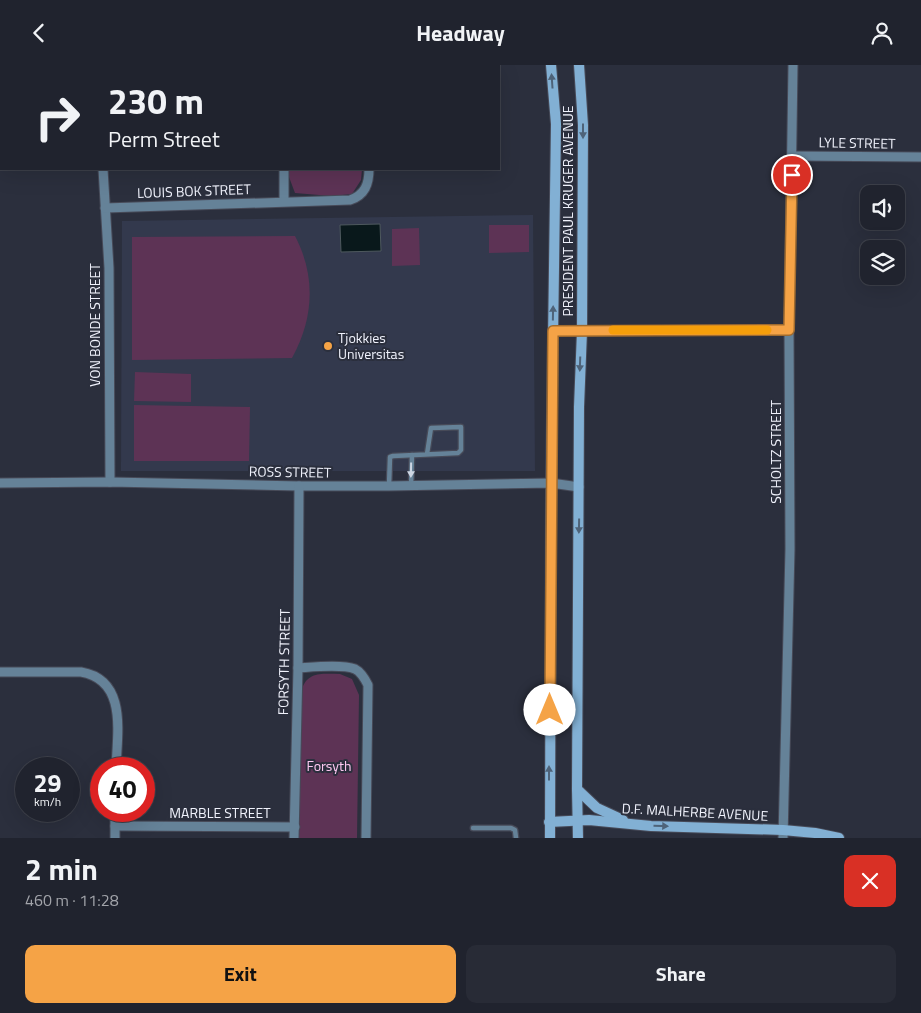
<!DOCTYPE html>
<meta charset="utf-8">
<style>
body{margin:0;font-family:"Titillium Web",sans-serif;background:#282b36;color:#f1f3f6;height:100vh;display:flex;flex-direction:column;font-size:19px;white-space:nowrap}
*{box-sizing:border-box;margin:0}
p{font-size:16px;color:#a2a4aa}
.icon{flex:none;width:28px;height:28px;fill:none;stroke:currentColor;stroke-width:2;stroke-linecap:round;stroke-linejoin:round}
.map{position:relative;height:773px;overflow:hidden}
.details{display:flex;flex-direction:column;background:#20232e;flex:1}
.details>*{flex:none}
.hud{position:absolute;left:0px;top:0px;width:500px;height:105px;box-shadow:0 5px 20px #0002,0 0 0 1px #3d404a;background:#20232e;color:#f1f3f6;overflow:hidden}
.fabs{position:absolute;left:860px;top:120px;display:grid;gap:10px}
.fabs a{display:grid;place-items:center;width:45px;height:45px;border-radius:10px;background:#20232e;box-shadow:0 5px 20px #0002,0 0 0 1px #3d404a;font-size:25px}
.speed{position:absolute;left:15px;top:692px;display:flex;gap:10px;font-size:25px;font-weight:700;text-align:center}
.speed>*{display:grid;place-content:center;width:65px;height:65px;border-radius:50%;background:#20232e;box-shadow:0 5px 20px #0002,0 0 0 1px #3d404a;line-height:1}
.speed small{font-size:12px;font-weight:400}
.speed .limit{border:8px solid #d22;background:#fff;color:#111}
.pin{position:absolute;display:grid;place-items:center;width:42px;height:42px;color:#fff;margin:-21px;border:2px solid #fff;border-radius:50%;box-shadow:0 1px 5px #0007}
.me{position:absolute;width:55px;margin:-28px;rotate:0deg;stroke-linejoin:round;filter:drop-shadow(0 0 4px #0008)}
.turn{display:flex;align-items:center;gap:18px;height:105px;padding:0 25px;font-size:22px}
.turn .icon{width:65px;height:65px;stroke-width:2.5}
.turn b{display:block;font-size:35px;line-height:42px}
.round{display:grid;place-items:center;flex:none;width:52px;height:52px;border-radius:10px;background:#282b36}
.overview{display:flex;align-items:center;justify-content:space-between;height:85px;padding:0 25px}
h1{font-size:30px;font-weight:700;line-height:38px}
.action{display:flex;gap:10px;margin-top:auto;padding:10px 25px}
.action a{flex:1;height:58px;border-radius:10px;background:#f5a346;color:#111;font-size:20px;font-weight:700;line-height:58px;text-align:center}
.action a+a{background:#282b36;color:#f1f3f6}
header{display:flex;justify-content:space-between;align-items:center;height:65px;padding:0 25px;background:#20232e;font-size:22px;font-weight:700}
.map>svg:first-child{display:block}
</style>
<header><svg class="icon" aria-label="back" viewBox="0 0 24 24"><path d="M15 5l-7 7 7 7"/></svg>Headway<svg class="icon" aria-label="person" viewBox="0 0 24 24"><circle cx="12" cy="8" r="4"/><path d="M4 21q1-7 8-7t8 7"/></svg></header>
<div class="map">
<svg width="921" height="773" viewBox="0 0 921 773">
<rect width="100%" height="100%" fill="#2b2f3d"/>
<path fill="#33394d" d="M533 150 535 406H121L122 156Z"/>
<g fill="#5d3355">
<path d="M289 104H362L361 115 352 129 331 131 295 128 289 112Z"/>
<path d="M489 160H529V187L489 188Z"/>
<path d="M419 163 420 200 392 201V164Z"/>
<path d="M295 171C316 211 314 253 292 293L132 295V172Z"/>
<path d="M135 307 191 309V337L134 336Z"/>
<path d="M134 340 250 342 249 396H134Z"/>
<path d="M340 609 352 614 359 630 357 773H299L302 624C308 606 323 609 340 609Z"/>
</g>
<path fill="#09181b" stroke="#4e595e" d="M380 159 381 186 341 187 340 160Z"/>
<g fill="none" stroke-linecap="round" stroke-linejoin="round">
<defs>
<g id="lane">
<path d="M389 421 390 392 393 391 458 388 461 385V362L431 363 427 389"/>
<path d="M411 421 412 390"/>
<path d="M473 763H511L515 765 516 773"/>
</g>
<g id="street">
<path d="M101 1V0"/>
<path d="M0 20H1"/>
<path d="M793 91 921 92"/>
<path d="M103 104 109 203 110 417"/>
<path d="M284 104V136"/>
<path d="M105 143 350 135C365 130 369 119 369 104"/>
<path d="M553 266 789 265"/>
<path d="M0 418 110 417 299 421H389L551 418 579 422"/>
<path d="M298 603C314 602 342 599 355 604 361 607 365 614 368 620L366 773"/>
<path d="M0 607H81C128 615 117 669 116 704"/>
<path d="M115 761 295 762"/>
<path d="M115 773V746"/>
<path d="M294 773 298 603 299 421"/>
<path d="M783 773 790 484 789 265 793 0"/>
</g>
<g id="secondary">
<path d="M577 724 597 743 623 755"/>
<path d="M549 757 589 755 651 761 783 765 815 768 839 773"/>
<path d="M550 773 551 418 556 59 551 0"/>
<path d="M578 773 577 724 579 342 582 266 583 60 579 0"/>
</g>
</defs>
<use href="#lane" stroke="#474a58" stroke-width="7"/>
<use href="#street" stroke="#474a58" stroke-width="11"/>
<use href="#secondary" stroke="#474a58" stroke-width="12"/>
<use href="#lane" stroke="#658298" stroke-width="4.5"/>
<use href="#street" stroke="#658298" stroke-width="9"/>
<use href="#secondary" stroke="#82b0d4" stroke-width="10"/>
</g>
<defs><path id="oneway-solid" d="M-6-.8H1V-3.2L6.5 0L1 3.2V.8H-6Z" transform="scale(1.25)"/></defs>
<g fill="#4e6379">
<use href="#oneway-solid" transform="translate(552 16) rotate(-94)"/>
<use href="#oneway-solid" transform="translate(583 66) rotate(90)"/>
<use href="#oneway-solid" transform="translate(553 248) rotate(-89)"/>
<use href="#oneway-solid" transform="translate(580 299) rotate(92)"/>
<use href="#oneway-solid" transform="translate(579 461) rotate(91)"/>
<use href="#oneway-solid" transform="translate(549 708) rotate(-90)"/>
<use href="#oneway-solid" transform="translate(661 761) rotate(2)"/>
</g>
<use fill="#cdd6e3" href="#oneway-solid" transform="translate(411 405) rotate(91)"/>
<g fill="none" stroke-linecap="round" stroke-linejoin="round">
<defs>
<path id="route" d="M550 645 553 266 789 265 792 110"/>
</defs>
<use href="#route" stroke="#9f6a2e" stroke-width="12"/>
<use href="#route" stroke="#f5a346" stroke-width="9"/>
<path stroke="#f59e0b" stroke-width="9" d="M613 265H767"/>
</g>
<circle fill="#f5a346" stroke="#2b2f3d" stroke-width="2" cx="328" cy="281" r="5"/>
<g text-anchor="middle" stroke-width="4" stroke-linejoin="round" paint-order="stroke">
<g font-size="14" fill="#f0f2fc" stroke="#2b2f3d">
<text transform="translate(857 78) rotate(1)" y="5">LYLE STREET</text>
<text transform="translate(194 126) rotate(-2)" y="5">LOUIS BOK STREET</text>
<text transform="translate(568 146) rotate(-90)" y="5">PRESIDENT PAUL KRUGER AVENUE</text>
<text transform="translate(95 260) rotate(-90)" y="5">VON BONDE STREET</text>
<text transform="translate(776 387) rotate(-90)" y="5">SCHOLTZ STREET</text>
<text transform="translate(290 407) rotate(1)" y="5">ROSS STREET</text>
<text transform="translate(284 597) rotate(-89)" y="5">FORSYTH STREET</text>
<text transform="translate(695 747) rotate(3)" y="5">D.F. MALHERBE AVENUE</text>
<text x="220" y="753">MARBLE STREET</text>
</g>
<g font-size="14" fill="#f0f2fc" stroke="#2b2f3d" text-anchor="start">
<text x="338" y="278">Tjokkies<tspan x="338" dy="16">Universitas</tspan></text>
</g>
<g font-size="14" fill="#ffc9f3" stroke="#2b2f3d">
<text x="329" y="706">Forsyth</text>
</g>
</g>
</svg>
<div class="fabs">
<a><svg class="icon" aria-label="sound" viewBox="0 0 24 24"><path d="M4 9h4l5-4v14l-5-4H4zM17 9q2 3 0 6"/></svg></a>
<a><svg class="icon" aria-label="layers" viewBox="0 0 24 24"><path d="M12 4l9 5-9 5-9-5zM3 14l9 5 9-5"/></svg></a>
</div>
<div class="speed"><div>29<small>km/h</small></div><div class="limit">40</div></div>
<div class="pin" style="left:792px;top:110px;background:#d93025"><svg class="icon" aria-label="arrive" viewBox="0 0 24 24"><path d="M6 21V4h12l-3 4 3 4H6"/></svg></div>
<svg class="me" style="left:550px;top:645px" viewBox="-20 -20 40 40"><circle r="19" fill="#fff"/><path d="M0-13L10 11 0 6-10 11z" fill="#f5a346"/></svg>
<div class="hud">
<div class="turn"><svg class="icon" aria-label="right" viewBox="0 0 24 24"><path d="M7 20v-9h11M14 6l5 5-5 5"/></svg><div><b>230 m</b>Perm Street</div></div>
</div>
</div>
<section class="details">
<div class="overview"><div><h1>2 min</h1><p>460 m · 11:28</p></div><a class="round" style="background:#d93025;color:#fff"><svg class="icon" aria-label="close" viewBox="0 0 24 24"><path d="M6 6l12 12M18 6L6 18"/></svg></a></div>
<div class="action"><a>Exit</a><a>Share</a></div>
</section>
